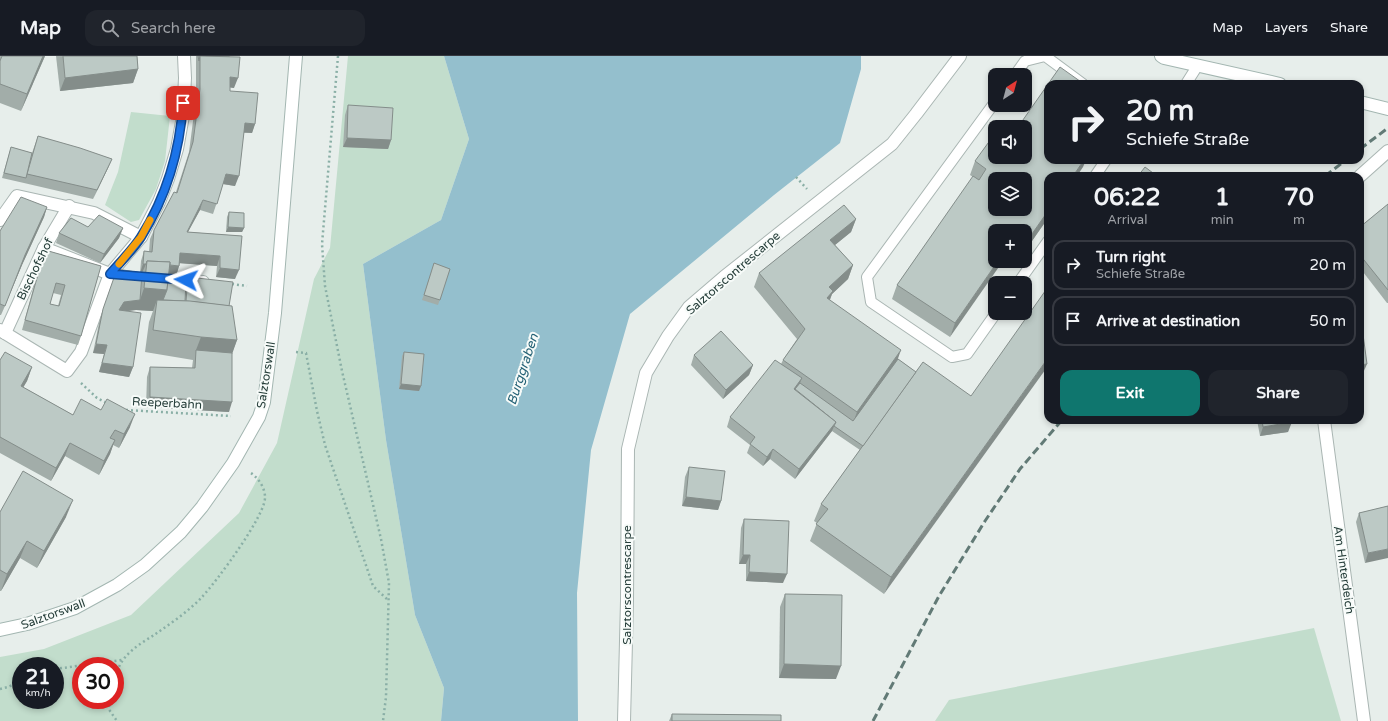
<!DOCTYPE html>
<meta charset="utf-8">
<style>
body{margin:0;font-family:"Varela Round",sans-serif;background:#20242c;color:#f1f3f6;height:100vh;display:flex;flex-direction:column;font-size:15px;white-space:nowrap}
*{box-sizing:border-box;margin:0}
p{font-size:13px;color:#9ea1a6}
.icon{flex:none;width:22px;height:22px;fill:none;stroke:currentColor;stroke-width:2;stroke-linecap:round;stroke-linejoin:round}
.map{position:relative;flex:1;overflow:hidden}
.sheet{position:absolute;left:1044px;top:116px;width:320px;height:252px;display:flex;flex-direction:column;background:#171b24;border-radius:12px;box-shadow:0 2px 6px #0003}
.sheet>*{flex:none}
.guide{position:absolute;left:1044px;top:24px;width:320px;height:84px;border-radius:12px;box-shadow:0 2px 6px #0003;background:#171b24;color:#f1f3f6;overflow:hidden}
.needle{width:26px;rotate:36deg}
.controls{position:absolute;left:988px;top:12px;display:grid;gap:8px}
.controls a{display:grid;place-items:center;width:44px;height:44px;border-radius:8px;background:#171b24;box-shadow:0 2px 6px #0003;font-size:20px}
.speed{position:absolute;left:12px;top:601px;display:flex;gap:8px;font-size:20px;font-weight:700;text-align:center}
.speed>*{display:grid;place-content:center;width:52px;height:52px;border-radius:50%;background:#171b24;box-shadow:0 2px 6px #0003;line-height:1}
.speed small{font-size:10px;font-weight:400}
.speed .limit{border:6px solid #d22;background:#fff;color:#111}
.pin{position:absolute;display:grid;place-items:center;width:34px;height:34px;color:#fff;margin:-17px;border-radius:8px;box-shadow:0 2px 6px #0006}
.me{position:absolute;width:44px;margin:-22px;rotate:274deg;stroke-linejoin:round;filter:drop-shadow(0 0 3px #0008)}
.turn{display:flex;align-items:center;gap:14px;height:84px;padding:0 16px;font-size:18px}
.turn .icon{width:52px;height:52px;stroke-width:2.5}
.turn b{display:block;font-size:28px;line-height:34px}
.eta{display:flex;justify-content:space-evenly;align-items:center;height:68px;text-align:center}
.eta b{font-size:24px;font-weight:700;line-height:28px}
.button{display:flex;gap:8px;margin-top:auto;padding:8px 16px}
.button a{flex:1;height:46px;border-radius:12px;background:#0f766e;color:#fff;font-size:16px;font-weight:700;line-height:46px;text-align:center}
.button a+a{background:#20242c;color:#f1f3f6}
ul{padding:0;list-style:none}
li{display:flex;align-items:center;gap:12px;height:50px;margin:0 8px 6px;padding:0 8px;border:2px solid #363941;border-radius:12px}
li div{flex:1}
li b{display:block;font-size:15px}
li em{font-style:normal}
header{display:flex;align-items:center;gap:24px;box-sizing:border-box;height:56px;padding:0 20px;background:#171b24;border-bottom:1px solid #363941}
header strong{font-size:19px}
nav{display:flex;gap:22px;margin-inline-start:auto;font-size:14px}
.search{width:280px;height:36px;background:#20242c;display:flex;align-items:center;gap:10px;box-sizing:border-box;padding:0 14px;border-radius:12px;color:#9ea1a6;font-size:15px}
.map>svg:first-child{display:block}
</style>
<header>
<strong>Map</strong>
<div class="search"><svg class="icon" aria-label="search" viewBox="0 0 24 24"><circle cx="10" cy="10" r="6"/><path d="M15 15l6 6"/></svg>Search here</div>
<nav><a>Map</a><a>Layers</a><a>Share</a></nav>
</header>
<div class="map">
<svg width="1388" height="665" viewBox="0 0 1388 665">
<rect width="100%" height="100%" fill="#e7eeeb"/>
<g fill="#c2ddcc" fill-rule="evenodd">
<path d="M348 0H444L469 83 441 164 363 208 386 384 415 559 444 632 441 665H0V601L44 593 131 559 239 457 277 387 314 223 330 192ZM21 610H55V644H21ZM81 610H115V644H81Z"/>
<path d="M131 56 170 60 165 105 156 133 139 164 131 166 105 149 118 116Z"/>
<path d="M1314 572 1341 665H935L949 644Z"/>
</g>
<path fill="#94bfcd" d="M444 0H861V13L840 87 774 139 630 258 591 394 577 537 578 665H441L444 632 415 559 386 384 363 208 441 164 469 83Z"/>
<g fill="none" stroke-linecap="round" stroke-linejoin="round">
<defs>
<g id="lane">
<path d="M1015 19 1025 5 1045 0 1083 28"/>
<path d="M1186 28 1198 9"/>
<path d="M995 46 867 221 871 246 952 301 967 298 996 257"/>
<path d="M1095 120 1106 104"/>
<path d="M1018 227 1048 185"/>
</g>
<g id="street">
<path d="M1360 120 1388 95"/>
<path d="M0 164 17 140 94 157 141 181"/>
<path d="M44 192 110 218 118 219"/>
<path d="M152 222 203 226"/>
<path d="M0 274 67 315 81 296 110 218 141 181 159 146 168 123 177 93 183 60 185 22 184 0"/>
<path d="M5 277 44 192 69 150"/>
<path d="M1324 364 1364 665"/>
<path d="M624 665 627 545 628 393 646 317 668 280 689 251 724 221 892 88 916 58 960 0"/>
</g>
<g id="secondary">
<path d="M1161 0 1164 2 1280 28"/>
<path d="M1360 46 1388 53"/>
<path d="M0 574 27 568 75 552 117 529 145 509 181 476 202 451 233 407 259 361 264 346 275 257 296 0"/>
</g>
</defs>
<use href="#lane" stroke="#aab6b3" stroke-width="12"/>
<use href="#street" stroke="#aab6b3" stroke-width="14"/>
<use href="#secondary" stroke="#a3b6b1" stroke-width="14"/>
<g stroke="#8aafa6" stroke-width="2.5" stroke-dasharray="2 3" stroke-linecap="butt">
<path d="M338 0 322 188 325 230 342 315 381 483 389 527 386 641 383 665"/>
<path d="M796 121 807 133"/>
<path d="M232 228 247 230"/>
<path d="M296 296 306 297 317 355 325 389 373 530 388 544"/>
<path d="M81 327 97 342 107 347"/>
<path d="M126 354 231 360"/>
<path d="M55 613 122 604"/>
<path d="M115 620C117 615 120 608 123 604 131 593 143 586 154 579 170 568 189 555 202 541 216 526 266 459 265 441 265 431 257 420 249 416"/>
<path d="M0 633 8 631 21 625"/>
<path d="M108 644 110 655 117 665"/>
</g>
<use href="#lane" stroke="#fff" stroke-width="10"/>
<use href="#street" stroke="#fff" stroke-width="12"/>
<use href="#secondary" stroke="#fff" stroke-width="12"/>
<g stroke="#627a76" stroke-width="3" stroke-dasharray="8 4" stroke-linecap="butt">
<path d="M1360 93 1388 72"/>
<path d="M1325 120 1346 104"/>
<path d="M873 665 939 540 985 465 1020 413 1062 364"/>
</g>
</g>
<g fill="#a2ada9" fill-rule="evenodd">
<path d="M0 0H45L21 55 0 47Z"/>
<path d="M56 0H137L138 13 133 27 60 35Z"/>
<path d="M196 0H229L234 32 230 31V35L255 68 252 77H244L235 130 223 128 213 158 200 154 188 176 242 180 235 223 216 221 217 210 180 207 176 220 169 219 168 224 186 226 188 221 229 250 237 284 232 297 229 356 146 351 147 321 150 311 192 312 193 304 145 296 149 266 153 255 136 254 126 255 133 311 129 321 99 316 104 298 93 297 100 262 117 213 140 217 141 205 144 195 149 196 150 183 154 174 176 136 189 96 196 42Z"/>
<path d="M348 49 391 84 388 93 343 91 345 59Z"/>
<path d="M38 80 112 103 108 112 93 143 24 127 2 122 11 91 32 97Z"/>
<path d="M995 101 1048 104 1083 111 1048 120V162L1025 195V175H995L950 281 892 243 897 229 973 121 970 119 975 105Z"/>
<path d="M1388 148V247H1387L1360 212V171Z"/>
<path d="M47 151 44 161 22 209 1 259H0V175Z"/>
<path d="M229 156 244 172 242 176H226L227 161Z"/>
<path d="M856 163 851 176 835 189 853 209 848 223 832 238 830 244 898 303 916 316 971 340 884 538 810 485 817 467 814 465 821 448 860 394 832 375 795 423 770 403 763 410 747 397 750 389 727 371 730 361 781 308 783 304 797 283 754 231 759 217Z"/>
<path d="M123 172 119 182 100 207 56 187 59 177Z"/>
<path d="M45 194 101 210 81 280 78 289 22 274 41 204ZM53 237 61 239 58 250 50 248Z"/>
<path d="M434 207 450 213 438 249 422 244Z"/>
<path d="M404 296 421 330 419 335 399 333 402 300Z"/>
<path d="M694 299 753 309 749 319 723 343 691 309Z"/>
<path d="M0 304 32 311 27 325 23 331 73 359 130 371 119 392 113 389 110 398 99 419 65 400 51 425 0 397Z"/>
<path d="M1257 364H1291L1288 376 1260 380Z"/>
<path d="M689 411 721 445 718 454 682 450 685 421Z"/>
<path d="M1388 450 1365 507 1356 466 1359 457Z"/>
<path d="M0 456 66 461 37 512 20 502 1 535H0Z"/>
<path d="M744 463 783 527 746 525V508H739L741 472Z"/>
<path d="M785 538 836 623 779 622 780 551Z"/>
<path d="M672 658 781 665H669Z"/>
</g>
<g fill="#848d8a">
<path d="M43 0H45L21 55 27 38Z"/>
<path d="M138 13 133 27 60 35 65 22Z"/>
<path d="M230 21 238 22 234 32 226 31Z"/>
<path d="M245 67 255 68 252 77 241 76Z"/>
<path d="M347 82 391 84 388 93 343 91Z"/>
<path d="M112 103 108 112 93 143 97 134Z"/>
<path d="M1084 104H1086L1083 111 1077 120H1073Z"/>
<path d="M226 118 239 120 235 130 223 128Z"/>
<path d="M203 144 200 154 183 185 187 176Z"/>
<path d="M47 151 44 161 22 209 1 259 25 199Z"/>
<path d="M1048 155V162L1025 195V188Z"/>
<path d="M856 163 851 176 825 197 830 184Z"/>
<path d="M228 171 244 172 242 176H226Z"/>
<path d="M123 172 119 182 100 207 104 198Z"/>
<path d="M180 197 220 200 217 210 177 207Z"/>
<path d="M998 205H1003L950 281 955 267Z"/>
<path d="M143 208H146L142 217H140Z"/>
<path d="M146 208 179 210 176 220 146 218Z"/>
<path d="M853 209 848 223 832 238 828 248 822 256 829 231Z"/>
<path d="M220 212 239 214 235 223 216 221Z"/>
<path d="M144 232 167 234 161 251 157 244 153 255 136 254 120 256 119 254 124 246 140 244Z"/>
<path d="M201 281 237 284 229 307 196 294Z"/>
<path d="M96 288 107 289 104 298 93 297Z"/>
<path d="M901 294 896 308 852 370 857 356Z"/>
<path d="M1048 302V310L884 538 891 521Z"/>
<path d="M102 307 133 311 129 321 99 316Z"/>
<path d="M1367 308 1363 317 1360 318V309Z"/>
<path d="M753 309 749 319 723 343 726 334Z"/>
<path d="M32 311 27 325 16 344 21 330Z"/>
<path d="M802 322 798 332 793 338 794 333Z"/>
<path d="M401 328 421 330 419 335 399 333Z"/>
<path d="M150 341 232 346 229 356 146 351Z"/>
<path d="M135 358 130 371 119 392 124 378Z"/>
<path d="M836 366 832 375 795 423 799 413Z"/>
<path d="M1292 366 1288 376 1260 380 1263 371Z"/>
<path d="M115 384 110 398 99 419 104 405Z"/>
<path d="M70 387 65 400 51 425 56 412Z"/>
<path d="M773 393 770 403 763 410 767 401Z"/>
<path d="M686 441 721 445 718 454 682 450Z"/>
<path d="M73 444 66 461 37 512 44 495Z"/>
<path d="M27 485 20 502 1 535 7 518Z"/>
<path d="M1388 493V502L1365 507 1368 497Z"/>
<path d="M743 499H750L746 508H739Z"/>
<path d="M749 516 787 518 783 527 746 525Z"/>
<path d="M784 608 841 610 836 623 779 622Z"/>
</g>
<g fill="#bcc9c5" stroke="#848d8a" fill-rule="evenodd">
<path d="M2 0H43L27 38 0 28V5Z"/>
<path d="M63 0H137L138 13 65 22Z"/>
<path d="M198 0H229V1L200 0 199 5Z"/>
<path d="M200 0 240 1 238 22 230 21V35L258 37 255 68 245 67 239 120 226 118 217 148 203 144 187 176 242 180 239 214 220 212V200L180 197 179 210 170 209V206L147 205 146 208H143L144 195 152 196 154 174 174 136 177 137 193 86 200 33Z"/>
<path d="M1060 11 1084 28H1048V104H1084L1073 120H1048V155L1025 188V175H995V205H998L955 267 897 229 973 120 979 124 986 113 975 105 991 83 995 87V101H1025V71H1018ZM995 123H1025V153H995Z"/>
<path d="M348 49 393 52 391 84 347 82Z"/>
<path d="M38 80 80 92 112 103 97 134 27 118Z"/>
<path d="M11 91 32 97 26 122 4 117Z"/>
<path d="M1145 111 1157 120H1138Z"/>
<path d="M21 141 47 151 25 199 5 250 0 248V175Z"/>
<path d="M1388 148V234L1360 199V171Z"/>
<path d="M844 149 856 163 830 184 853 209 829 231 833 235 827 242 901 294 857 356 783 304 805 273 759 217Z"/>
<path d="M229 156 244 157V172L228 171Z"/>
<path d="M99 159 123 172 104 198 59 177 71 162 88 171Z"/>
<path d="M45 194 101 210 81 280 25 264ZM56 227 65 229 59 250 50 248Z"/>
<path d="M147 205 170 206 167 234 144 232Z"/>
<path d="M434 207 450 213 440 244 424 239Z"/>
<path d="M117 213 142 217 140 244 124 246 119 254 141 257 133 311 102 307 107 289 96 288 103 253Z"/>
<path d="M188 221 233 226 229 250 186 245Z"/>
<path d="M168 224 186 226 185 245 163 244 167 234Z"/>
<path d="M1048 231V302L891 521 816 468 828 453 821 448 923 306 971 340Z"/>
<path d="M157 244 190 245 232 250 237 284 201 281 153 274Z"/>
<path d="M1362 271 1367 308 1360 309V272Z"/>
<path d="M721 275 753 309 726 334 694 299Z"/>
<path d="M196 294 232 297V346L150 341V311L195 312Z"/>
<path d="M5 296 32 311 21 330 73 359 81 343 101 354 107 343 135 358 124 378 115 374 110 382 115 384 104 405 70 387 56 412 0 381V304Z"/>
<path d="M404 296 424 298 421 330 401 328Z"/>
<path d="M898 303 916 316 863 390 834 370 836 366 795 333 800 327 853 365Z"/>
<path d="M775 304 802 322 794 333 836 366 799 413 773 393 767 401 750 388 755 381 730 361Z"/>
<path d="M1262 364H1291L1292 366 1263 371Z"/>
<path d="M689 411 725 415 721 445 686 441Z"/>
<path d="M23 415 73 444 44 495 27 485 7 518 0 514V456Z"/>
<path d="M1388 450V493L1368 497 1359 457Z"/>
<path d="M744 463 789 465 787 518 749 516 750 499H743Z"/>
<path d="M785 538 842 539 841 610 784 608Z"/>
<path d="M672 658 781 659V665H672Z"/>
</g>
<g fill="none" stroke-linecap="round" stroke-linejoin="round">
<defs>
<path id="route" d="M183 47C180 94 166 141 141 181 133 194 120 206 110 218L186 224"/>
</defs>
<use href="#route" stroke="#114b97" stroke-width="10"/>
<use href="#route" stroke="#1a73e8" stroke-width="7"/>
<path stroke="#f59e0b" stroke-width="7" d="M119 208 141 181 150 164"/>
</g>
<g text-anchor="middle" stroke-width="4" stroke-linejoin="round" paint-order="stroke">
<g font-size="12" fill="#273f3b" stroke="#f7fbf9">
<text transform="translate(35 213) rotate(-64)" y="4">Bischofshof</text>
<text transform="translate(733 217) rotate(-41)" y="4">Salztorscontrescarpe</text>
<text transform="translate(266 319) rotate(-81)" y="4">Salztorswall</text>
<text transform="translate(167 347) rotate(3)" y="4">Reeperbahn</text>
<text transform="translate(1344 514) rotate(82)" y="4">Am Hinterdeich</text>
<text transform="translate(627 529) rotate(-90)" y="4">Salztorscontrescarpe</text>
<text transform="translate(53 558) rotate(-20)" y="4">Salztorswall</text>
</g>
<g font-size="13" font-style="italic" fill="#256276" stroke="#f7fbf9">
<text transform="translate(522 313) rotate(-72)" y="5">Burggraben</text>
</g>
</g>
</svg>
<div class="controls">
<a><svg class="needle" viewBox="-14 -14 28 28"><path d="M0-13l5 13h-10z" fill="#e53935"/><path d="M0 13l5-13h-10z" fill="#9ea1a6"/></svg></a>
<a><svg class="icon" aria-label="sound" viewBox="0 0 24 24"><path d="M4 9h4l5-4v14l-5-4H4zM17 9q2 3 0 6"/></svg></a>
<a><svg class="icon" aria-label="layers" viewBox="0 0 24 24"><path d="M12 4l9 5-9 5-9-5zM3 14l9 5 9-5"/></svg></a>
<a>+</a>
<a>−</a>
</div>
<div class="speed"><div>21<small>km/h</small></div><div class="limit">30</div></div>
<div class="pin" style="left:183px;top:47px;background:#d93025"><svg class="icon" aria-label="arrive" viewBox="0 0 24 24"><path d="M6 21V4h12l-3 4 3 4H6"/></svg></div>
<svg class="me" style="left:186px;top:224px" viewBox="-20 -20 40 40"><path d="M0-17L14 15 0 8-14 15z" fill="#1a73e8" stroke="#fff" stroke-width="4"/></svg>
<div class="guide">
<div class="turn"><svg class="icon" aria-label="right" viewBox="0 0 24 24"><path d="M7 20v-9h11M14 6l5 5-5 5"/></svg><div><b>20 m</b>Schiefe Straße</div></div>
</div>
<section class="sheet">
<div class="eta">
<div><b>06:22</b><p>Arrival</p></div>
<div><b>1</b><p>min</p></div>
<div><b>70</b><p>m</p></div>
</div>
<ul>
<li><svg class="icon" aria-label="right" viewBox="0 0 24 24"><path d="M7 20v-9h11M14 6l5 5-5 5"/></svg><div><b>Turn right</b><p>Schiefe Straße</p></div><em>20 m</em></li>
<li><svg class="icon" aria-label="arrive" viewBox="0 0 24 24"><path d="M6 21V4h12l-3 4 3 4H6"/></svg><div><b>Arrive at destination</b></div><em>50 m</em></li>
</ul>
<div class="button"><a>Exit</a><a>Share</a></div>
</section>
</div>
